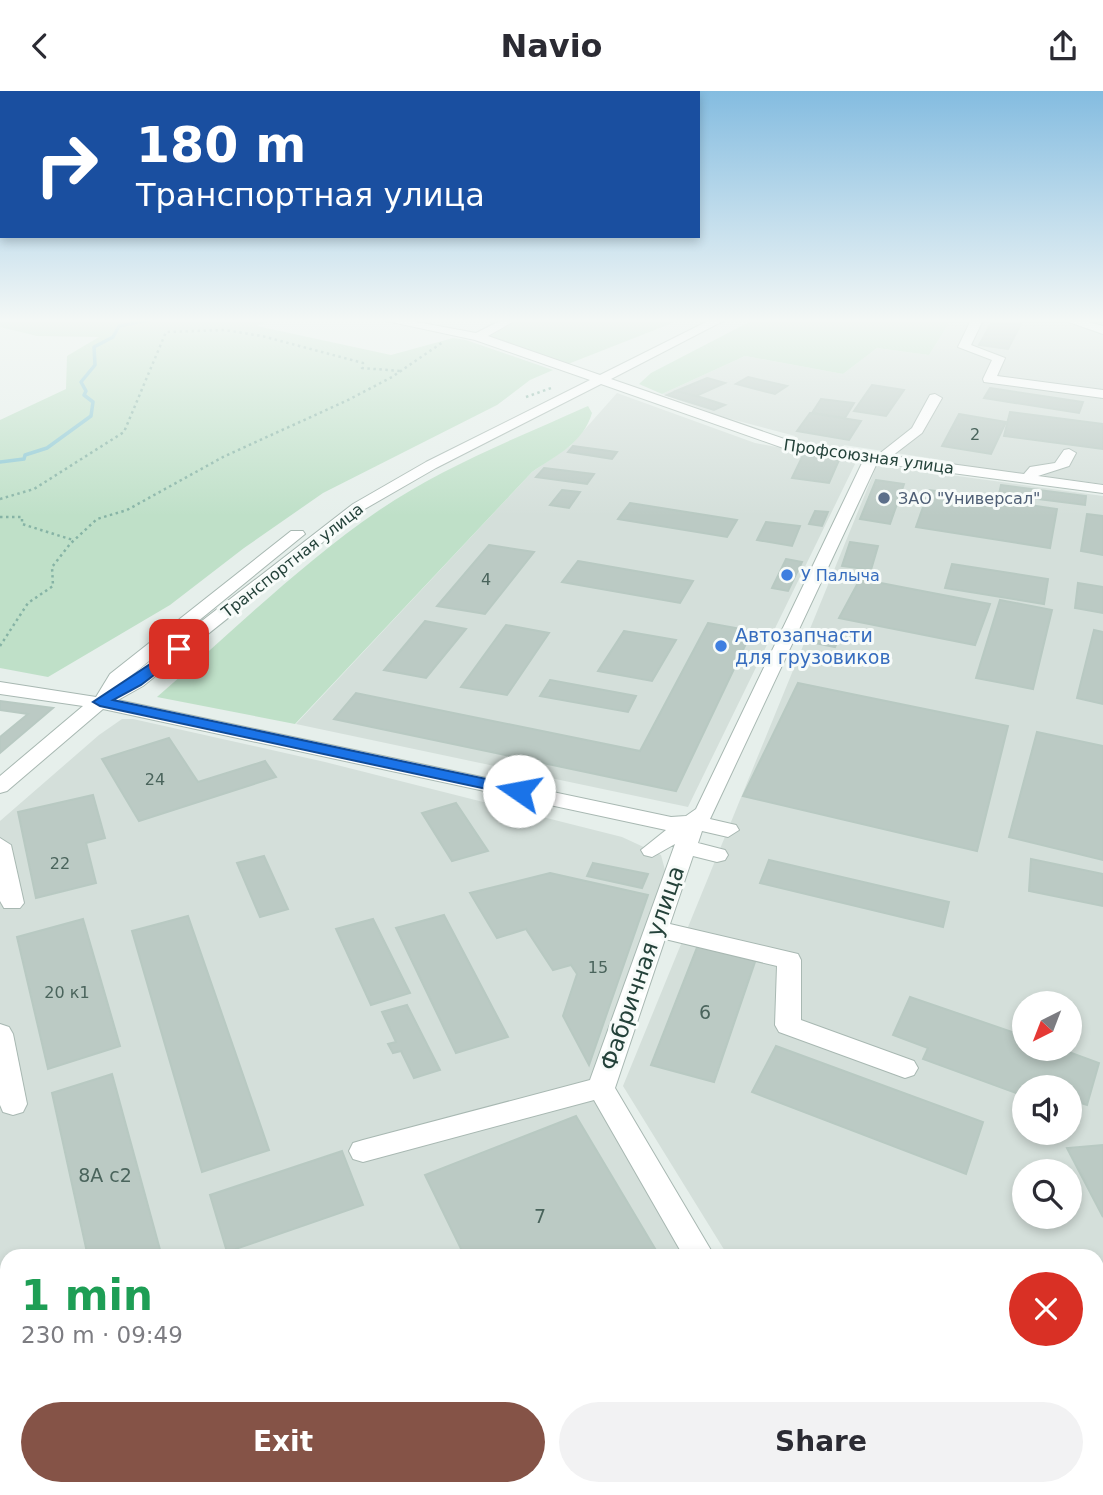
<!DOCTYPE html>
<meta charset="utf-8">
<style>
body{margin:0;font-family:"DejaVu Sans",sans-serif;background:#f2f2f3;color:#2b2b33;height:100vh;display:flex;flex-direction:column;font-size:26px;white-space:nowrap}
*{box-sizing:border-box;margin:0}
p{font-size:23px;color:#7c7c81}
.icon{flex:none;width:38px;height:38px;fill:none;stroke:currentColor;stroke-width:2;stroke-linecap:round;stroke-linejoin:round}
.map{position:relative;flex:1;overflow:hidden}
.side{position:absolute;left:0px;top:1158px;width:1104px;height:247px;display:flex;flex-direction:column;background:#fff;border-radius:21px 21px 0 0;box-shadow:0 4px 10px #0003}
.side>*{flex:none}
.guide{position:absolute;left:0px;top:0px;width:700px;height:147px;box-shadow:0 4px 10px #0003;background:#1a4fa0;color:#fff;overflow:hidden}
.needle{width:46px;rotate:222deg}
.buttons{position:absolute;left:1012px;top:900px;display:grid;gap:14px}
.buttons a{display:grid;place-items:center;width:70px;height:70px;border-radius:50%;background:#fff;box-shadow:0 4px 10px #0003;font-size:35px}
.pin{position:absolute;display:grid;place-items:center;width:60px;height:60px;color:#fff;margin:-30px;border-radius:14px;box-shadow:0 4px 10px #0006}
.me{position:absolute;width:77px;margin:-38px;rotate:282deg;stroke-linejoin:round;filter:drop-shadow(0 0 5px #0008)}
.turn{display:flex;align-items:center;gap:24px;height:147px;padding:0 21px;font-size:32px}
.turn .icon{width:91px;height:91px;stroke-width:2.5}
.turn b{display:block;font-size:49px;line-height:60px}
.round{display:grid;place-items:center;flex:none;width:74px;height:74px;border-radius:37px;background:#f2f2f3}
.summary{display:flex;align-items:center;justify-content:space-between;height:119px;padding:0 21px}
h1{font-size:42px;font-weight:800;line-height:52px;color:#1e9e55}
.cta{display:flex;gap:14px;margin-top:auto;padding:14px 21px}
.cta a{flex:1;height:80px;border-radius:42px;background:#855347;color:#fff;font-size:28px;font-weight:800;line-height:80px;text-align:center}
.cta a+a{background:#f2f2f3;color:#2b2b33}
header{display:flex;justify-content:space-between;align-items:center;height:91px;padding:0 21px;background:#fff;font-size:32px;font-weight:800}
.map>svg:first-child{display:block}
</style>
<header><svg class="icon" aria-label="back" viewBox="0 0 24 24"><path d="M15 5l-7 7 7 7"/></svg>Navio<svg class="icon" aria-label="share" viewBox="0 0 24 24"><path d="M12 15V3M7 8l5-5 5 5M5 13v7h14v-7"/></svg></header>
<div class="map">
<svg width="1103" height="1404" viewBox="0 0 1103 1404">
<rect width="100%" height="100%" fill="#e6efeb"/>
<g fill="#d4dfda" fill-rule="evenodd">
<path d="M951 229H1103V393L948 373V370L844 354 841 359 792 351 795 345 723 326 662 303 745 265 843 283 877 257 929 264Z"/>
<path d="M617 302 755 352 856 371 688 716 296 633 532 381 570 355Z"/>
<path d="M877 374 1103 405V1404H811L815 1398H1097V1166L728 1165 623 995ZM1024 912H1069V957H1024ZM1024 996H1069V1041H1024ZM1024 1080H1069V1125H1024Z"/>
<path d="M122 628H133L325 671 622 746 661 764 666 783 589 1000 685 1165 7 1166V1398H766L761 1404H0V730L99 644Z"/>
</g>
<g fill="#bfe0c8">
<path d="M0 229H271L257 235 391 264 453 247 466 249 553 279 530 289 497 314 323 402 244 457 170 514 48 586 0 577V329L66 298 67 265 99 246 37 245 0 236Z"/>
<path d="M497 229H680L568 273 488 246 478 240Z"/>
<path d="M753 229H951L929 264 877 257 843 283 745 265 662 303 639 293 651 282Z"/>
<path d="M588 315 592 322C583 352 557 364 532 381L295 633 157 606C229 544 299 474 378 420 442 376 517 347 588 315Z"/>
</g>
<g fill="none" stroke-linecap="round" stroke-linejoin="round">
<path stroke="#8ec9d4" stroke-width="3.5" d="M0 371 24 368 25 364 47 357 91 325 93 311 84 304 86 300 81 291 95 274 94 256 113 246 119 235 149 229"/>
</g>
<g fill="#bbcac4" stroke="#b8c9c2" stroke-width="2">
<path d="M993 229H1023L1008 258 979 254Z"/>
<path d="M748 286 787 295 775 303 736 293Z"/>
<path d="M707 287 725 292 694 306 676 300Z"/>
<path d="M872 294 904 299 886 325 854 320Z"/>
<path d="M990 297 1083 311 1079 322 984 307Z"/>
<path d="M676 300 700 306 725 314 714 319 667 304Z"/>
<path d="M821 308 854 312 845 327 812 322Z"/>
<path d="M1010 321 1103 333V358L1004 345Z"/>
<path d="M810 322 861 330 849 349 797 340Z"/>
<path d="M959 323 1006 331 991 363 942 355Z"/>
<path d="M573 355 617 361 612 368 568 361Z"/>
<path d="M803 364 839 369 829 392 792 387Z"/>
<path d="M544 377 594 383 587 393 536 386Z"/>
<path d="M876 389 904 393 890 433 860 428Z"/>
<path d="M1001 394 1086 405 1085 414 999 403Z"/>
<path d="M562 399 580 401 569 417 550 414Z"/>
<path d="M929 399 1057 418 1050 457 916 436Z"/>
<path d="M630 412 737 429 727 446 618 428Z"/>
<path d="M815 420 828 421 822 435 809 433Z"/>
<path d="M1087 423 1103 425V464L1081 460Z"/>
<path d="M766 431 800 435 792 455 757 449Z"/>
<path d="M850 451 878 455 871 479 842 475Z"/>
<path d="M489 454 534 461 485 523 437 515Z"/>
<path d="M786 468 802 471 788 500 772 497Z"/>
<path d="M578 470 693 490 680 512 562 491Z"/>
<path d="M952 473 1048 488 1044 513 945 497Z"/>
<path d="M860 488 990 513 975 554 839 527Z"/>
<path d="M1078 492 1103 496V522L1075 517Z"/>
<path d="M1000 509 1052 519 1033 598 976 587Z"/>
<path d="M425 530 466 538 426 587 384 579Z"/>
<path d="M708 532 752 540 676 700 334 628 356 602 640 660Z"/>
<path d="M506 534 549 542 507 604 461 596Z"/>
<path d="M1094 539 1103 541V613L1077 607Z"/>
<path d="M624 540 676 549 652 590 598 580Z"/>
<path d="M815 540 840 545 835 556 810 551Z"/>
<path d="M550 589 636 605 628 621 540 605Z"/>
<path d="M798 592 1008 635 977 760 743 705Z"/>
<path d="M0 610 53 617 0 662V646L28 623 0 619Z"/>
<path d="M1037 641 1103 655V769L1009 746Z"/>
<path d="M169 647 198 691 265 670 276 686 139 730 102 668Z"/>
<path d="M93 704 105 747 86 752 96 792 36 807 18 721Z"/>
<path d="M456 712 488 760 452 770 422 722Z"/>
<path d="M264 765 288 818 260 826 237 772Z"/>
<path d="M1031 768 1103 783V815L1029 800Z"/>
<path d="M769 769 949 811 943 836 760 792Z"/>
<path d="M593 772 648 783 642 797 587 785Z"/>
<path d="M550 782 648 804 589 974 563 925 577 883 571 874 553 879 526 838 497 847 470 802Z"/>
<path d="M444 824 508 946 456 962 396 837Z"/>
<path d="M188 825 269 1059 202 1081 132 840Z"/>
<path d="M83 828 120 955 48 978 17 846Z"/>
<path d="M373 828 410 902 371 914 336 838Z"/>
<path d="M698 854 756 868 714 991 651 974Z"/>
<path d="M910 906 1024 945V957H1058L1099 972 1087 1014 1069 1008V996H1024V1005L923 968 928 957 893 944Z"/>
<path d="M407 914 440 979 414 987 401 960 393 962 388 953 396 951 382 921Z"/>
<path d="M776 955 983 1031 966 1083 752 1001Z"/>
<path d="M112 983 162 1166H88L52 1002Z"/>
<path d="M576 1025 660 1166H465L425 1084Z"/>
<path d="M1103 1054V1126L1067 1057Z"/>
<path d="M342 1060 363 1114 227 1161 210 1104Z"/>
<path d="M7 1289V1398H235L237 1404H0V1292Z"/>
<path d="M290 1398H386L388 1404H292Z"/>
<path d="M576 1398H709L704 1404H579Z"/>
</g>
<g fill="none" stroke-linecap="round" stroke-linejoin="round">
<defs>
<g id="minor">
<path d="M382 229H406L476 242 502 229H516L488 245 600 284 710 229H725L611 288 796 352 879 363 912 337 930 304 935 303 942 307 922 342 892 365 1024 383 1030 376 1055 372 1064 359 1069 358 1076 362 1069 375 1038 385 1103 394V402L877 372 710 728 736 734 739 739 728 746 702 740 698 752 725 759 728 764 725 769 717 771 693 765 670 833 798 863 801 869V929L914 970 918 977 914 984 905 987 779 941 775 934 777 875 665 848 615 997 715 1166H684L594 1009 363 1071 353 1068 349 1060 353 1052 363 1049 590 989 675 753 652 766 644 764 641 759 666 739 103 618 7 700 0 702V685L83 615 0 603V591L96 606 110 583 291 440H303L305 443 127 588 353 413 426 371 590 289 475 249ZM601 293 789 359 863 370 696 718 686 725 671 726 118 609 143 595 363 419 436 377Z"/>
<path d="M971 229H983L971 254 1005 267 997 285 1103 299V307L984 291 983 288 992 269 958 256Z"/>
<path d="M1063 229H1081L1103 235V243Z"/>
<path d="M0 747 11 754 24 812 20 817H4L0 810Z"/>
<path d="M0 933 9 936 13 943 27 1013 23 1021 13 1024 3 1021 0 1014Z"/>
<path d="M772 1398H808L806 1404H769Z"/>
</g>
</defs>
<use href="#minor" stroke="#a8b8b2" stroke-width="2"/>
<g stroke="#86b3a5" stroke-width="2.5" stroke-dasharray="2.5 3.5" stroke-linecap="butt">
<path d="M526 306 554 296"/>
<path d="M0 408 34 398 124 341 166 241 225 239 262 245 363 272 362 277 400 280"/>
<path d="M0 426H22V433L73 449"/>
<path d="M0 555 28 512 53 495 52 476 70 453 97 428 127 419 223 366 348 309 392 286 443 251"/>
</g>
<use href="#minor" fill="#fff" fill-rule="evenodd"/>
</g>
<linearGradient id="sky" x2="0" y2="1"><stop stop-color="#84bce0"/><stop offset="0.54" stop-color="#f4f8f6"/><stop offset="1" stop-color="#f4f8f6" stop-opacity="0"/></linearGradient>
<rect width="1103" height="425" fill="url(#sky)"/>
<path fill="#1a73e8" stroke="#114b97" stroke-width="2" d="M179 554 186 558 184 561 141 594 113 609 519 695 527 700 519 705 100 615 93 611Z"/>
<circle fill="#5c6f8a" stroke="#f7fbf9" stroke-width="2.5" cx="884" cy="407" r="7"/>
<g fill="#3f7fe0" stroke="#f7fbf9" stroke-width="2.5">
<circle cx="787" cy="484" r="7"/>
<circle cx="721" cy="555" r="7"/>
</g>
<g text-anchor="middle" stroke-width="6" stroke-linejoin="round" paint-order="stroke">
<g font-size="16" fill="#4a645c">
<text x="975" y="349">2</text>
<text x="486" y="494">4</text>
<text x="155" y="694">24</text>
<text x="60" y="778">22</text>
<text x="598" y="882">15</text>
<text x="67" y="907">20 к1</text>
</g>
<g font-size="16" fill="#24423a" stroke="#f7fbf9">
<text transform="translate(869 365) rotate(8)" y="6">Профсоюзная улица</text>
<text transform="translate(292 469) rotate(-38)" y="6">Транспортная улица</text>
</g>
<g font-size="16" fill="#4e5e75" stroke="#f7fbf9" text-anchor="start">
<text x="898" y="413">ЗАО "Универсал"</text>
</g>
<g font-size="16" fill="#366cbe" stroke="#f7fbf9" text-anchor="start">
<text x="801" y="490">У Палыча</text>
</g>
<g font-size="19" fill="#366cbe" stroke="#f7fbf9" text-anchor="start">
<text x="735" y="551">Автозапчасти<tspan x="735" dy="22">для грузовиков</tspan></text>
</g>
<g font-size="19" fill="#4a645c">
<text x="705" y="928">6</text>
<text x="105" y="1091">8А с2</text>
<text x="540" y="1132">7</text>
</g>
<g font-size="23" fill="#24423a" stroke="#f7fbf9">
<text transform="translate(642 877) rotate(-71)" y="8">Фабричная улица</text>
</g>
</g>
</svg>
<div class="buttons">
<a><svg class="needle" viewBox="-14 -14 28 28"><path d="M0-13l5 13h-10z" fill="#e53935"/><path d="M0 13l5-13h-10z" fill="#7c7c81"/></svg></a>
<a><svg class="icon" aria-label="sound" viewBox="0 0 24 24"><path d="M4 9h4l5-4v14l-5-4H4zM17 9q2 3 0 6"/></svg></a>
<a><svg class="icon" aria-label="search" viewBox="0 0 24 24"><circle cx="10" cy="10" r="6"/><path d="M15 15l6 6"/></svg></a>
</div>
<div class="pin" style="left:179px;top:558px;background:#d93025"><svg class="icon" aria-label="arrive" viewBox="0 0 24 24"><path d="M6 21V4h12l-3 4 3 4H6"/></svg></div>
<svg class="me" style="left:519px;top:700px" viewBox="-20 -20 40 40"><circle r="19" fill="#fff"/><path d="M0-13L10 11 0 6-10 11z" fill="#1a73e8"/></svg>
<div class="guide">
<div class="turn"><svg class="icon" aria-label="right" viewBox="0 0 24 24"><path d="M7 20v-9h11M14 6l5 5-5 5"/></svg><div><b>180 m</b>Транспортная улица</div></div>
</div>
<section class="side">
<div class="summary"><div><h1>1 min</h1><p>230 m · 09:49</p></div><a class="round" style="background:#d93025;color:#fff"><svg class="icon" aria-label="close" viewBox="0 0 24 24"><path d="M6 6l12 12M18 6L6 18"/></svg></a></div>
<div class="cta"><a>Exit</a><a>Share</a></div>
</section>
</div>
